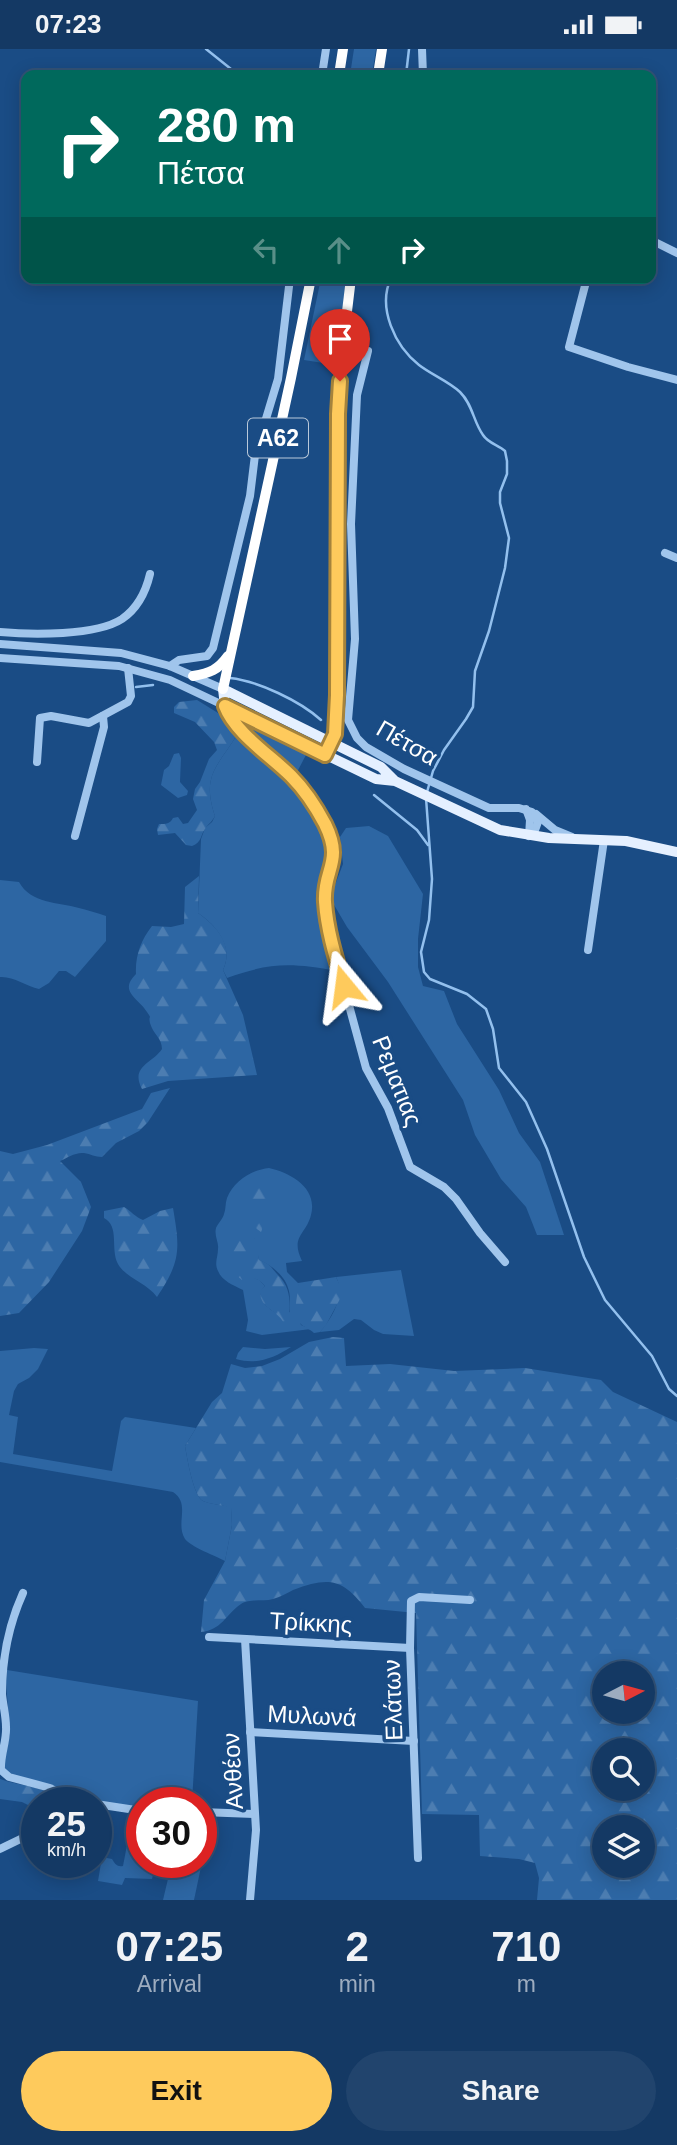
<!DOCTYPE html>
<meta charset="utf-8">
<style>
body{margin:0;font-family:Helvetica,sans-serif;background:#21446d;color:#f1f3f6;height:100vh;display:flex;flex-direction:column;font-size:26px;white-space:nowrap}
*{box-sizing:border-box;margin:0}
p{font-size:23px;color:#9dacbf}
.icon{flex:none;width:38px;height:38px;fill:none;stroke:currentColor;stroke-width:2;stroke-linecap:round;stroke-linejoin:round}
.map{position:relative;height:1851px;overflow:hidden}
.sheet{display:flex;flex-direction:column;background:#143964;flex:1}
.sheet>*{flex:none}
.top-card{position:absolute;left:21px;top:21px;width:635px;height:214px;border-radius:14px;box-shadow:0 4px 18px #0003,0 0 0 2px #335378;background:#00695c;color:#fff;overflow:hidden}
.needle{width:46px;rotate:84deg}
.fabs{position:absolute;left:592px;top:1612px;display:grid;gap:14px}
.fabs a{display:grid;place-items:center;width:63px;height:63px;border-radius:50%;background:#143964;box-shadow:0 4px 18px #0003,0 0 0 2px #335378;font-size:35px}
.speed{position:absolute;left:21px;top:1738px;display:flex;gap:14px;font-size:35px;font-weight:700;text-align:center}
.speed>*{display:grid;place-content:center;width:91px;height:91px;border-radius:50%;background:#143964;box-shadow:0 4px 18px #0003,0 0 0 2px #335378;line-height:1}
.speed small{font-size:18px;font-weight:400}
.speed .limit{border:10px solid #d22;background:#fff;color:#111}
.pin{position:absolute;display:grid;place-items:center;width:60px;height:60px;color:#fff;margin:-72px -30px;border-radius:50% 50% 50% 0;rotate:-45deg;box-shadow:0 0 7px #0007}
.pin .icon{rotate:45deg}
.me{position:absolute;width:77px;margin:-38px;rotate:344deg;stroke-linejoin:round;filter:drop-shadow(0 0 5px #0008)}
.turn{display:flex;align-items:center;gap:24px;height:147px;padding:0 21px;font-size:32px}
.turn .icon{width:91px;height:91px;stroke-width:2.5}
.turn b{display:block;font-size:49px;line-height:60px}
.lanes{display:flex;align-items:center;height:66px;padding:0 21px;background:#0003;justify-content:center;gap:35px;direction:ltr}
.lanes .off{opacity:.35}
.eta{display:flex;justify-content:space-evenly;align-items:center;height:119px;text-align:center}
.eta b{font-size:42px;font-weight:700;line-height:49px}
.button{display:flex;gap:14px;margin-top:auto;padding:14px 21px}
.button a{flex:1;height:80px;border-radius:42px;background:#feca5c;color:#111;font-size:28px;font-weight:700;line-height:80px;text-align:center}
.button a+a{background:#21446d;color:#f1f3f6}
.status{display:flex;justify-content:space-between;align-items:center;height:49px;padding:0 35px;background:#143964;direction:ltr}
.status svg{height:19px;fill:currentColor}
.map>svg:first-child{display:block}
</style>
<div class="status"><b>07:23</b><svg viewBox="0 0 49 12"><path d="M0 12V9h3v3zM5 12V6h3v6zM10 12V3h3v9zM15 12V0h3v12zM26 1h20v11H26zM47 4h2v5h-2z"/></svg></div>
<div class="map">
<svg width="677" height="1851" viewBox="0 0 677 1851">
<defs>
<pattern id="forest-firs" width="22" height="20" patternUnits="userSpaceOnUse" patternTransform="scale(1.75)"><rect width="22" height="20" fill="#2d66a3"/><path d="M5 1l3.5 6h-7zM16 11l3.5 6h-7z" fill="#4c7db1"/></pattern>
</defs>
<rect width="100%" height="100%" fill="#1a4c85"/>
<g fill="#2d66a3" fill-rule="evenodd">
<path d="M354 0H376L372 26H350Z"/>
<path d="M321 229H346L336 316 304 311Z"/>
<path d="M236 669 307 704 295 727 261 696Z"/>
<path d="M238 684C269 712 301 739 320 777 324 785 328 793 329 802 331 818 322 834 322 850L337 922C292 914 271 913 227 929L223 921C234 898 217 877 198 864L201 790 205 779 212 773 215 767C201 725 218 718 238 684Z"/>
<path d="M179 704 181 709 180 733 188 742 187 746 178 749 161 736 164 721 169 717 174 705Z"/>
<path d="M369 777 388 787 423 845 418 890V918L423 937 444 942 457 975 499 1041 519 1084 540 1113 564 1186H537L526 1158 501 1130 475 1086 463 1051 388 933 347 878 330 849 343 815 340 788 346 779Z"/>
<path d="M0 831 19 833C31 855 58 853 79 859 88 861 97 864 106 867V892L75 928 66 922H59L49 934 39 940C26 937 13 927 0 928Z"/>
<path d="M269 1119C291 1124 318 1139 311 1166 306 1186 290 1187 302 1212L286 1214 287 1223 298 1234 299 1241 296 1259 301 1276 311 1280 262 1286 246 1282 248 1271 243 1241C233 1236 222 1232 218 1222 214 1214 218 1208 218 1200 219 1193 214 1187 216 1179 218 1174 223 1170 224 1165 226 1160 225 1155 227 1149 234 1132 251 1121 269 1119ZM254 1189 259 1211C270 1215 285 1227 288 1239 291 1246 289 1255 290 1263L281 1267C271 1261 260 1255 260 1243L265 1237 259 1231 252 1228Z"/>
<path d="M401 1221 414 1287 383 1285 374 1281 361 1271 354 1270 339 1281 320 1283C332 1269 346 1246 336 1228Z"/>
<path d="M243 1298 265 1300 291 1298C274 1309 257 1316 236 1310L238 1304Z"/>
<path d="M34 1299 48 1300 38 1320 29 1329 18 1335 14 1342 9 1366 18 1368 13 1405 112 1422 121 1372 125 1368 196 1379 185 1397C187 1408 193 1447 203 1452 210 1455 223 1456 231 1458L232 1476 225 1512C216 1507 191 1498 185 1490 175 1474 191 1455 173 1443L0 1413V1302Z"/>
<path d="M7 1621 198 1652 192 1753 142 1754V1759L73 1749 11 1726 3 1719 10 1685 6 1633Z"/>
<path d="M133 1764 142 1765V1813H156L152 1830 125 1829 122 1836 98 1832 102 1808 112 1810C115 1815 117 1818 123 1817Z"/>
<path d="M212 1766 194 1851H163L172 1813H201V1767Z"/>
</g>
<g fill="url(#forest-firs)" fill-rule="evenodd">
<path d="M197 651 218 664 238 684C218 718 201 725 215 767 212 773 208 775 205 780 200 787 202 793 192 797L186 796 175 784 158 786 157 780 159 775C166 775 170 775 173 769L178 768 183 775 188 774 197 761 193 750 195 740 200 733 209 710 217 701 214 693 195 673 174 664V658L179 653Z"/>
<path d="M199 827 198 864C218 878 234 897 223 921L243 966 257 1026 168 1032 142 1040C130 1017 152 1015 162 1000 162 989 153 985 150 974 148 964 153 972 147 963 139 949 118 943 136 925 135 907 141 891 152 877L171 878 184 875 185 838Z"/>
<path d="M170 1039 148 1073 139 1082 116 1094 102 1108C95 1108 91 1105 84 1104 75 1103 67 1109 60 1112L81 1133 91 1158 82 1182 49 1233 19 1264 0 1267V1102L13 1105 47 1096 142 1060 151 1044Z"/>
<path d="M254 1137C284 1139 263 1159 262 1172 262 1175 263 1179 261 1183 249 1176 245 1159 241 1145L245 1139Z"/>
<path d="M124 1158C131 1162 135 1168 143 1171L160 1162 173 1159C180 1200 181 1212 157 1248 147 1234 126 1229 118 1215 110 1200 120 1177 104 1169V1162Z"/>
<path d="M246 1188 254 1189 261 1196 258 1203 259 1211C269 1214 271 1218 277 1225 292 1239 290 1254 289 1274H284C277 1261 259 1259 260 1242L265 1237C257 1228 252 1228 242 1231 228 1221 231 1204 236 1190Z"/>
<path d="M336 1228 342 1241 341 1248 326 1276 320 1283 314 1284C310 1280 303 1278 300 1274 291 1264 299 1246 298 1234Z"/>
<path d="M333 1288 344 1289 346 1317 390 1315 454 1322 525 1319 601 1331 613 1343 677 1373V1851H537L539 1829 535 1814 519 1810 480 1807 479 1766 422 1765 416 1564 365 1559C342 1529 328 1528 293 1541 287 1544 280 1548 273 1550 263 1553 249 1549 241 1555 225 1566 222 1581 201 1583L204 1551 225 1512 232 1476 231 1459C223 1456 209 1455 203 1452 193 1447 187 1408 185 1397L212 1353 222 1344 231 1315 245 1319 262 1317 280 1310 309 1293ZM604 1624H642V1662H604ZM604 1701H642V1740H604ZM604 1778H642V1816H604Z"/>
<path d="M0 1730C16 1736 54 1739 61 1753L37 1754V1772H35L31 1768 30 1757 22 1753 0 1750Z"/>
</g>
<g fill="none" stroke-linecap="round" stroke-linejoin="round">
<g stroke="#93c0ee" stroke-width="2.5">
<path d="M206 0 236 24 242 26"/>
<path d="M406 26 409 0"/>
<path d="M391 229C377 259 395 297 419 316 432 326 448 332 460 343 473 356 473 372 483 386 488 394 498 396 505 402L507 412V425L500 443V454L509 489 505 519 489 582 475 622 473 658 466 670 444 701 433 722 427 743"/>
<path d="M230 629C258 632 300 652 321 671"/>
<path d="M136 638 153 636"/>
<path d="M374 746 417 781 428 796"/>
<path d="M426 749 432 830 429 871 421 903 424 923 430 930 467 945 486 960 493 980 499 1019 526 1053 547 1100 584 1208 605 1251 652 1307 669 1340 677 1347"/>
</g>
<g stroke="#a0c5ec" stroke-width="8">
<path d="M422 0 423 26"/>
<path d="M322 26 326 0"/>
<path d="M651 191 677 204"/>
<path d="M587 229 569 298 628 318 677 331"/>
<path d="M368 302 357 346 351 475 355 590 348 671 357 689 366 698 404 720 489 759H519L532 763 538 773 534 784 529 787"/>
<path d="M665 504 677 509"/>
<path d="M0 583C31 586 96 587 122 570 138 559 146 542 150 525"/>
<path d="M0 595 121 604 170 617 223 640"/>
<path d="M0 609 119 617 170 631 225 657 233 673 303 741 318 763 332 794 334 811 325 844 328 879 366 1019 388 1059 410 1118 444 1138 456 1150 480 1184 505 1213"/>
<path d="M170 617 179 611 207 607 213 599 250 447 255 406 278 330 290 229"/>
<path d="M37 713 40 669 51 667 89 674 128 653 131 647 128 619"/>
<path d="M526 760 530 771 529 787"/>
<path d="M536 765 555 781 572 788"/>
<path d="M75 787 104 678 103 667"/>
<path d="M588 901 604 791"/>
<path d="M23 1544C9 1575 2 1611 2 1645 3 1656 6 1667 6 1678 7 1692 0 1706 1 1721L9 1728 50 1739 72 1752"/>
<path d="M209 1588 410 1599"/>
<path d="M245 1590 256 1781 250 1851"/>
<path d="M250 1683 414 1692"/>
<path d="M96 1755 142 1762"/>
<path d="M201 1763 254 1765"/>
<path d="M0 1800 37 1782"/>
<path d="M418 1809 410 1599 411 1552 419 1548 470 1551"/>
</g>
<path stroke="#e5f0ff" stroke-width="10" d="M395 732 376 730 225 657 223 640 381 718 395 732 500 781 549 789 626 792 677 803"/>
<g stroke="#fff" stroke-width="10">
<path d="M339 26 343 0"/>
<path d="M378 26 382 0"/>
<path d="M193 627C210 624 218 621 228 607"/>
<path d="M223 640 291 329 311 229"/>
<path d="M332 693 335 685 337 669 338 365 342 304 351 229"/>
</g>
</g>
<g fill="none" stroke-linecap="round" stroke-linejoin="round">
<defs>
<path id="route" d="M340 332 338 365 337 646 335 685 325 706 225 657C235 684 271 707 291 727 305 741 316 758 325 775 344 814 323 819 325 853 327 882 336 910 344 937"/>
</defs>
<use href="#route" stroke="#a5833c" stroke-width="18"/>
<use href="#route" stroke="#feca5c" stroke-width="12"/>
</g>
<g text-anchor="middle" stroke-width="7" stroke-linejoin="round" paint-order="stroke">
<rect fill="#1a4c85" stroke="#bac9da" stroke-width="2" x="248" y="369.5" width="60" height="39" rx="5"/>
<g font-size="23" font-weight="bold" fill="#fff">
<text x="278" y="397">Α62</text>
</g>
<g font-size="24" fill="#fff" stroke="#1a4c85">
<text transform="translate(407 694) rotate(30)" y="8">Πέτσα</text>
<text transform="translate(397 1032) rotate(68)" y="8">Ρεματιας</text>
<text transform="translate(311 1574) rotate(3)" y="8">Τρίκκης</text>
<text transform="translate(393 1651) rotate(-92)" y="8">Ελάτων</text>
<text transform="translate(312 1667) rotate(3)" y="8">Μυλωνά</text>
<text transform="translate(233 1722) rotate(-93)" y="8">Ανθέον</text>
</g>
</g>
</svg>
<div class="fabs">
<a><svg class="needle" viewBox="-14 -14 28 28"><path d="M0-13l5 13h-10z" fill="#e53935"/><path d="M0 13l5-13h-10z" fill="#9dacbf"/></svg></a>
<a><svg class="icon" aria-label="search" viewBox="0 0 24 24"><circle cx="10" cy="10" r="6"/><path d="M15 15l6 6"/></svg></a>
<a><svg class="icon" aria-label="layers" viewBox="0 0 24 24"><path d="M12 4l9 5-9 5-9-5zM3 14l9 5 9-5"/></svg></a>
</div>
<div class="speed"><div>25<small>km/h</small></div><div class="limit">30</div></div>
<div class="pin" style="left:340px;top:332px;background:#d93025"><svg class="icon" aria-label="arrive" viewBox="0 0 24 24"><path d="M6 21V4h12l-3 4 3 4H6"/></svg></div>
<svg class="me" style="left:344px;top:937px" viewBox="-20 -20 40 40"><path d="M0-17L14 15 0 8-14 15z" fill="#feca5c" stroke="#fff" stroke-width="4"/></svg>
<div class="top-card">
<div class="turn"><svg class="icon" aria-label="right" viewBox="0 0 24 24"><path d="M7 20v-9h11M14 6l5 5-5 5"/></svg><div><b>280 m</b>Πέτσα</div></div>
<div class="lanes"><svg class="icon off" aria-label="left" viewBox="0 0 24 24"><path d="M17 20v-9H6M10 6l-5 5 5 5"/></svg><svg class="icon off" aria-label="ahead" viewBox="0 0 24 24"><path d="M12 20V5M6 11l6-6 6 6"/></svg><svg class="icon" aria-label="right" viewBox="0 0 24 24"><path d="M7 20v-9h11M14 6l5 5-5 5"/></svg></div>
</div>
</div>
<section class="sheet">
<div class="eta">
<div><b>07:25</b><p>Arrival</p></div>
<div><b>2</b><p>min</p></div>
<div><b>710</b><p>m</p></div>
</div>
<div class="button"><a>Exit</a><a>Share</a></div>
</section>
